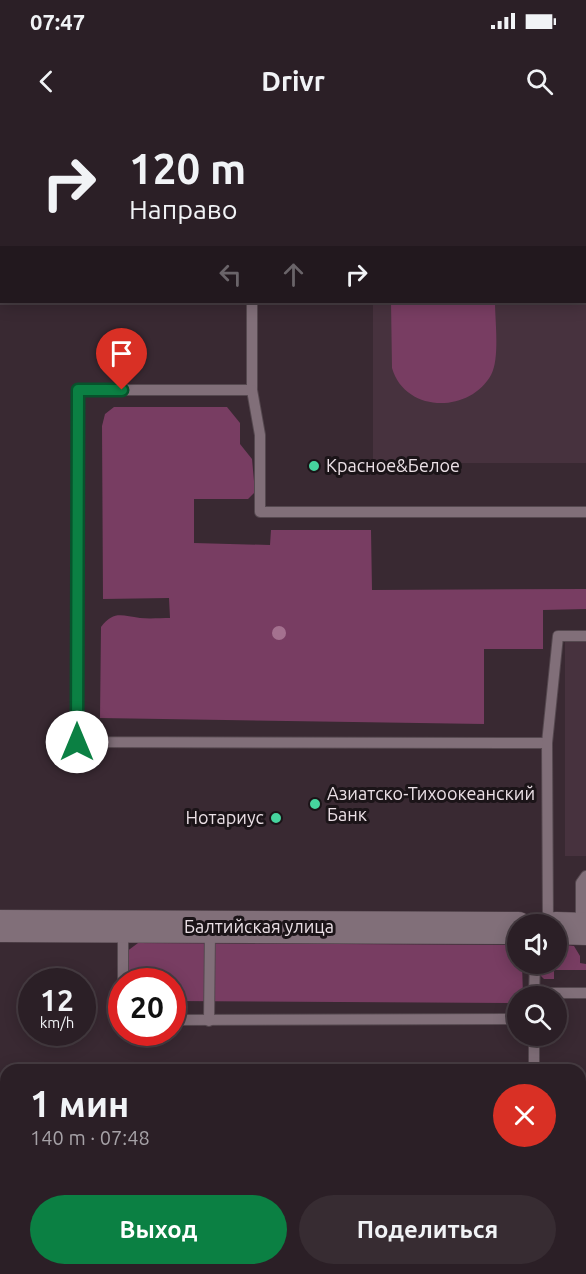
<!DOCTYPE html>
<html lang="ru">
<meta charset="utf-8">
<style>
body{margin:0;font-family:Ubuntu,sans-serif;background:#372c32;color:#f1f3f6;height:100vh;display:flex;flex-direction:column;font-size:22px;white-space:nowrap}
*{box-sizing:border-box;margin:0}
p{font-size:20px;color:#a6a2a7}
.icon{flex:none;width:33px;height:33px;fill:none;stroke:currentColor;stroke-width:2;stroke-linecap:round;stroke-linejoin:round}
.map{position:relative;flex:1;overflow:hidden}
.panel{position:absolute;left:0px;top:944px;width:586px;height:212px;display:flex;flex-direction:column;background:#2b1f26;border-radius:18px 18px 0 0;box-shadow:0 3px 15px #0003,0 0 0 2px #473d43}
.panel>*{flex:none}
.top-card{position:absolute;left:0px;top:0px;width:586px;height:183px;box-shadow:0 3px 15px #0003,0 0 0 2px #473d43;background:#2b1f26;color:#f1f3f6;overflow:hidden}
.fabs{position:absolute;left:507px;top:794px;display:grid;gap:12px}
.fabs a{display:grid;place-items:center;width:60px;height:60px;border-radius:50%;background:#2b1f26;box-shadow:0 3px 15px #0003,0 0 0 2px #473d43;font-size:30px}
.speed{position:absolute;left:18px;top:848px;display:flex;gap:12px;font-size:30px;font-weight:700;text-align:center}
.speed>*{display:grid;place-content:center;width:78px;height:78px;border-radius:50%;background:#2b1f26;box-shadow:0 3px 15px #0003,0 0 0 2px #473d43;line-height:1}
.speed small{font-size:15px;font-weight:400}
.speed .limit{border:9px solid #d22;background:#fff;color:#111}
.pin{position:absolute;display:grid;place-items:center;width:51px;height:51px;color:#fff;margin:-62px -26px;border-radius:50% 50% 50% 0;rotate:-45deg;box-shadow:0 0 6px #0007}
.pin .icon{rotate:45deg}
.me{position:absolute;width:66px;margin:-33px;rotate:0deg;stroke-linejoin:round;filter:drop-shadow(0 0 4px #0008)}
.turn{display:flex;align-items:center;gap:21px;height:126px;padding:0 30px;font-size:27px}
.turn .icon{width:78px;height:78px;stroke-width:2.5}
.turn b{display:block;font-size:42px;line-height:51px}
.lanes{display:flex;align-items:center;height:57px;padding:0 30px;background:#0003;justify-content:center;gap:30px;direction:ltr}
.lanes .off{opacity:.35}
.round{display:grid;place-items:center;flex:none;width:63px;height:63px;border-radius:32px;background:#372c32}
.headline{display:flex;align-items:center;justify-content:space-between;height:102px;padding:0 30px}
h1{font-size:36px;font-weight:700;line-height:45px}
.button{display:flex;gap:12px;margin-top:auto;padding:12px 30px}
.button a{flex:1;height:69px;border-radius:36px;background:#0b8043;color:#fff;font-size:24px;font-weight:700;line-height:69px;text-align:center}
.button a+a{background:#372c32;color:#f1f3f6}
.status{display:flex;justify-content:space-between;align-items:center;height:42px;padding:0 30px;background:#2b1f26;direction:ltr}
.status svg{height:16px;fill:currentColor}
header{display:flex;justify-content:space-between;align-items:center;height:78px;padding:0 30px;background:#2b1f26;font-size:27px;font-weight:700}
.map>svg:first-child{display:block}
</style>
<div class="status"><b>07:47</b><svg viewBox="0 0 49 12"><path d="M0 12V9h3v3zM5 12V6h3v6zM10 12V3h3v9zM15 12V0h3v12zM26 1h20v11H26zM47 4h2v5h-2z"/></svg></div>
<header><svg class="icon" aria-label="back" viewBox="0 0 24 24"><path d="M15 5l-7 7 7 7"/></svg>Drivr<svg class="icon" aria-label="search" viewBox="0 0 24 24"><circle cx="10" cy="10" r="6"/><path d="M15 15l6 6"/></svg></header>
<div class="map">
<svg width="586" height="1154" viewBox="0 0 586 1154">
<rect width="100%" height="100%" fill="#392932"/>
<g fill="#47323e">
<path d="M373 0H586V343H373V182H585V2Z"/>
<rect x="565" y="520" width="21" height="216"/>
</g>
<g fill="#783d62">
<path d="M391 182H495C495 201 500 239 491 255 469 294 405 293 392 248Z"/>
<path d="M114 287H227L240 303V324L252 339 255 372 248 379H194V423L270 425 271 410H371L372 470 586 469V489L543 490V529H484V604L100 598 101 507C114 490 122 496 140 498 150 499 161 498 170 498L169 478 103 479 102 306 105 294Z"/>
<path d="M138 823 511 825 517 831 518 843H522L523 876H518L517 881 515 883 173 881 172 861H126V832Z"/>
<path d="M557 824 574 826 580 836V843L586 844V850H554V859H544L539 854V843H556Z"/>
</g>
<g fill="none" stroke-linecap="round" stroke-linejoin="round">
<defs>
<g id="service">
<path d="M150 2V0"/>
<path d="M236 2V0"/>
<path d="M0 147H2"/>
<path d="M252 182V270L260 315V392H586"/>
<path d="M252 270H78L77 622 547 623"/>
<path d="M548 804 547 623 558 516H586"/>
<path d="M581 805V763L586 756"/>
<path d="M123 861V809"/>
<path d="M534 873H586"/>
<path d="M534 876 535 843"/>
<path d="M172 900 518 899"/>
<path d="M209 901 210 811"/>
<path d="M534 915V950"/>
<path d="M580 1000H586"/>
<path d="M0 1005H6"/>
<path d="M0 1048H6"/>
<path d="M97 1154 102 1149"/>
</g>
<g id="secondary">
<path d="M0 806 518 808"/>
<path d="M556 808 586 809"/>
</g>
</defs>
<use href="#service" stroke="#55484f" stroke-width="12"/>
<use href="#secondary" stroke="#55484f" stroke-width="33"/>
<use href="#service" stroke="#816f79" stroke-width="10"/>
<use href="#secondary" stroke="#816f79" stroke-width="32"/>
</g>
<circle fill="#a4718f" cx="279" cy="513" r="7"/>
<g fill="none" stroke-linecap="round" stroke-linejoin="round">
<defs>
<path id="route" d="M77 622 78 270H122"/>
</defs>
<use href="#route" stroke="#07532c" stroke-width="15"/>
<use href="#route" stroke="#0b8043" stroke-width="10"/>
</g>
<g fill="#46d49e" stroke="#1b1418" stroke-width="2">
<circle cx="314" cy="346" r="6"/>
<circle cx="315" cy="684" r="6"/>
<circle cx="276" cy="698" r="6"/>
</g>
<g text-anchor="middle" stroke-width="6" stroke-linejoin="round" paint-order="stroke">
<g font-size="18" fill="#ebe0e6" stroke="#1b1418" text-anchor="start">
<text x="326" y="352">Красное&amp;Белое</text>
<text x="327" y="680">Азиатско-Тихоокеанский<tspan x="327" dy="21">Банк</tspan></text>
<text x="264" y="704" text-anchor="end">Нотариус</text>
</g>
<g font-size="18" fill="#ebe0e6" stroke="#1b1418">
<text x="259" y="813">Балтийская улица</text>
</g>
</g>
</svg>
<div class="fabs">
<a><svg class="icon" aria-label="sound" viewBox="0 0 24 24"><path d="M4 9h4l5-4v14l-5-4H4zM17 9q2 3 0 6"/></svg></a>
<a><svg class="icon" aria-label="search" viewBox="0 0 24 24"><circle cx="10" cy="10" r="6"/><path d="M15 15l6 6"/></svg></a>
</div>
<div class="speed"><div>12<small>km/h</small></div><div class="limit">20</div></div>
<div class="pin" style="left:122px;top:270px;background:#d93025"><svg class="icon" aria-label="arrive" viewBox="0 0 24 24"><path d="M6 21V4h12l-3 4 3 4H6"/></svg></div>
<svg class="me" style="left:77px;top:622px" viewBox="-20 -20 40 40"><circle r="19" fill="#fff"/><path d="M0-13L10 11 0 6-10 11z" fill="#0b8043"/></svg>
<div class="top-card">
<div class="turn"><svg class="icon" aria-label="right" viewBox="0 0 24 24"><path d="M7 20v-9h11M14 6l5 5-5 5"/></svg><div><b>120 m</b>Направо</div></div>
<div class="lanes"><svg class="icon off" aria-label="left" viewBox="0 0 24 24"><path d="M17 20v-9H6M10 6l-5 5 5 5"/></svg><svg class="icon off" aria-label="ahead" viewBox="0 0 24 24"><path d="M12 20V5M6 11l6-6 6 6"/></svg><svg class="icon" aria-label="right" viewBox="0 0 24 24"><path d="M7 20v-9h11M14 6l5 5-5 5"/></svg></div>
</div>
<section class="panel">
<div class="headline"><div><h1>1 мин</h1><p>140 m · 07:48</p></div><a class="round" style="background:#d93025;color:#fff"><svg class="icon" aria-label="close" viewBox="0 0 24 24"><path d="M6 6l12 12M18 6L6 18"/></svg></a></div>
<div class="button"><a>Выход</a><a>Поделиться</a></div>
</section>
</div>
